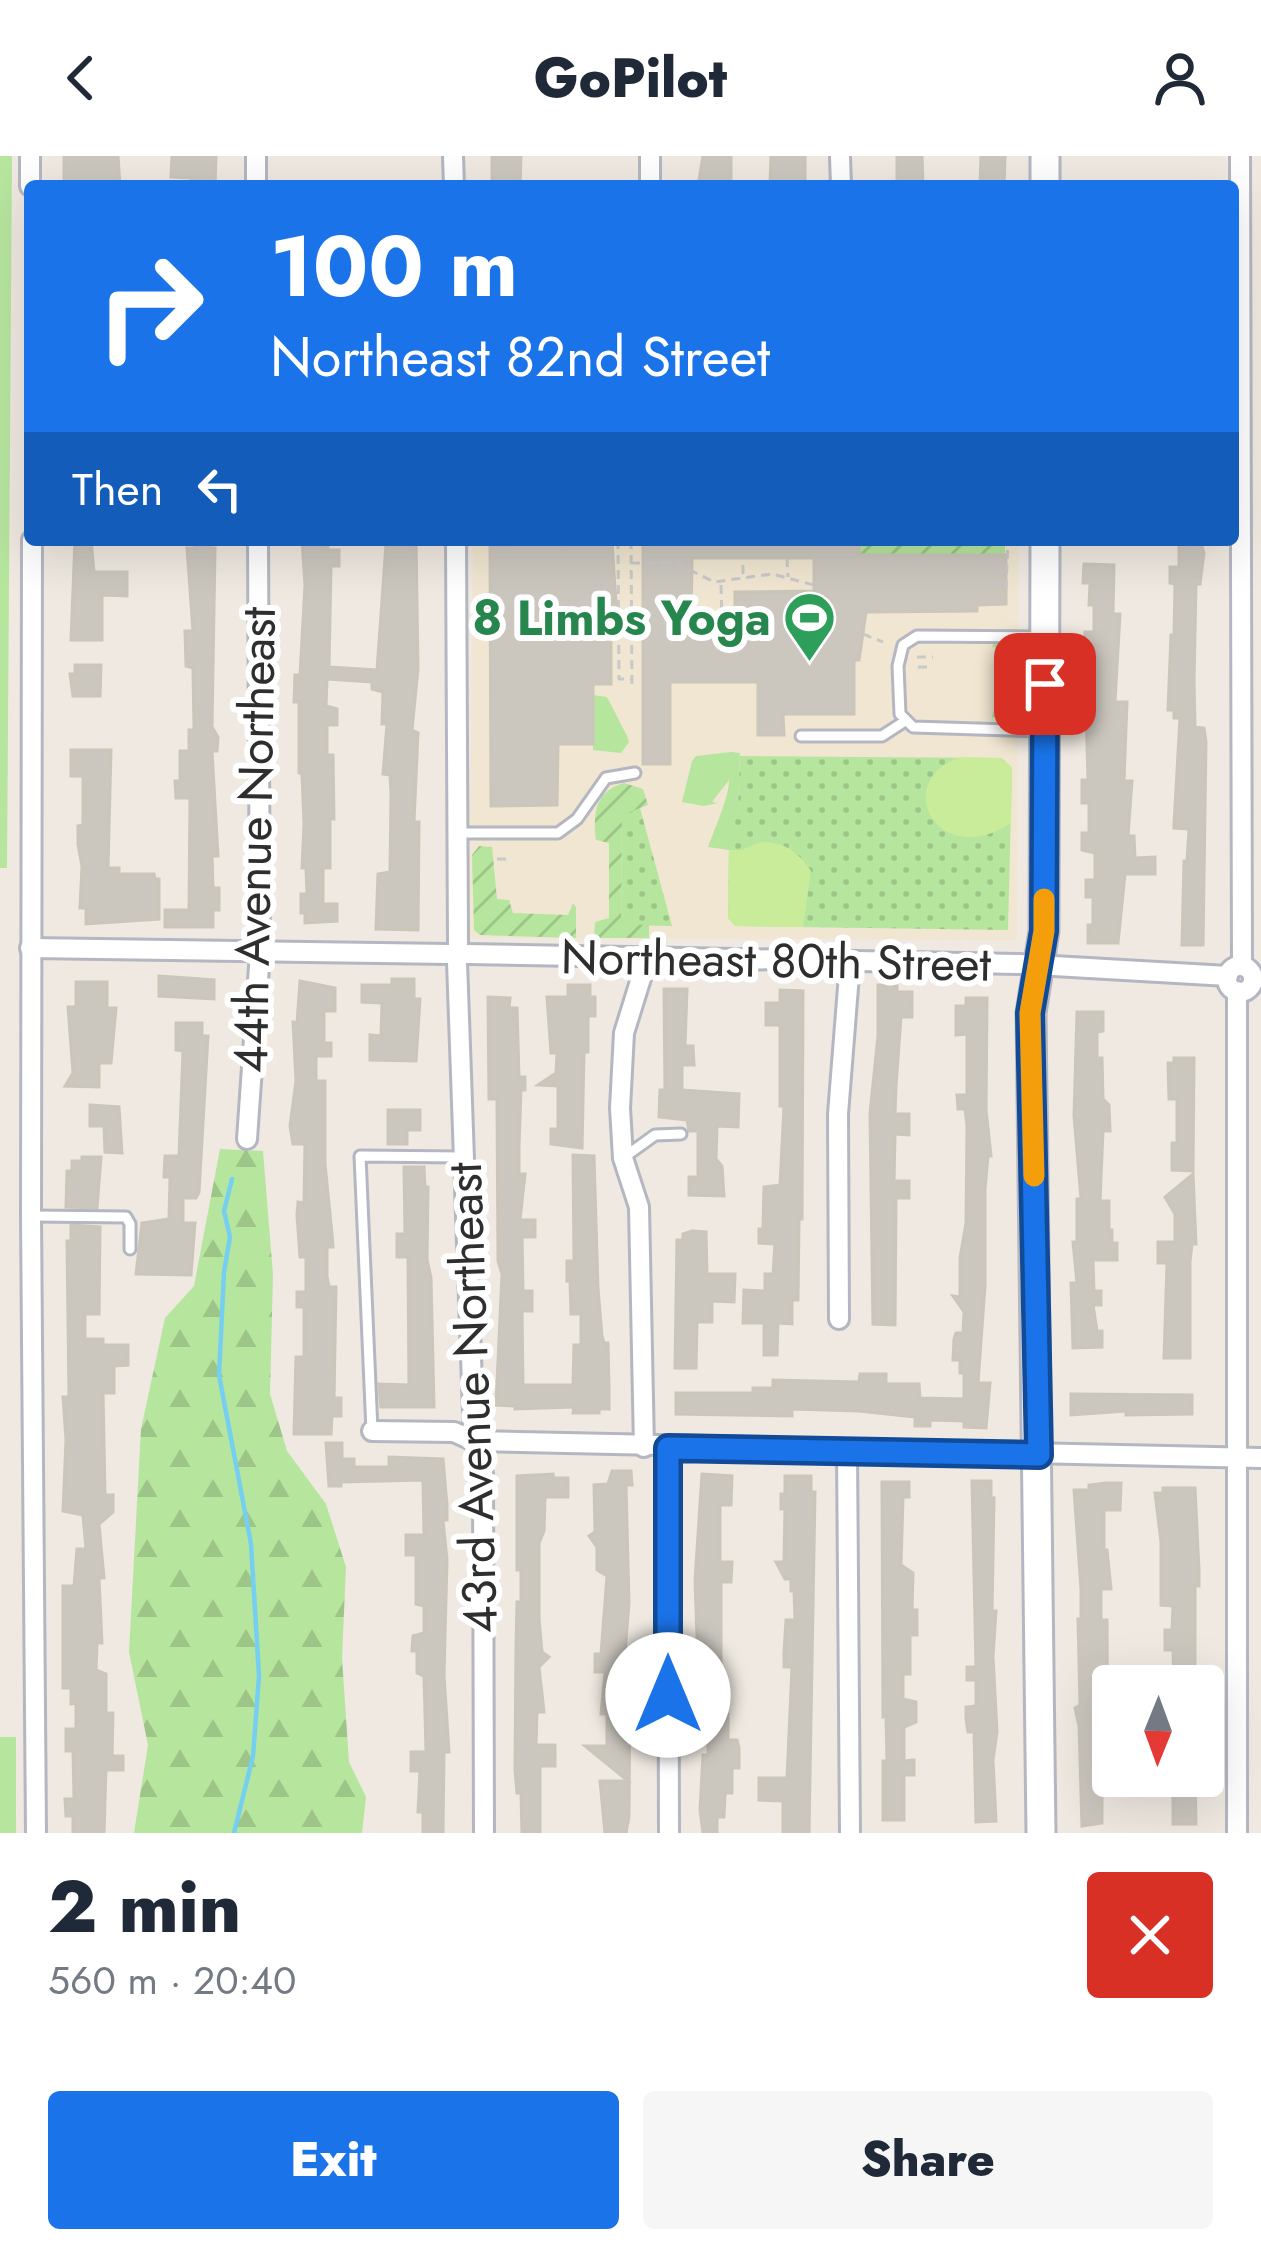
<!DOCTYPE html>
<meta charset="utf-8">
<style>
body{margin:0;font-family:Jost,sans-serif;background:#f6f6f7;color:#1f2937;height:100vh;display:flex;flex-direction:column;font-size:45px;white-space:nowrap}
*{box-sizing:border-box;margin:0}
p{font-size:39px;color:#747a83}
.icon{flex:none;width:66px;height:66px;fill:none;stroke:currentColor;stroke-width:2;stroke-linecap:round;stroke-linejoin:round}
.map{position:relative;height:1677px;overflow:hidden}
.panel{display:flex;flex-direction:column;background:#fff;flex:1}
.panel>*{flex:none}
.hud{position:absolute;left:24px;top:24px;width:1215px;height:366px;border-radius:12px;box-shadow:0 12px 48px #0002;background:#1a73e8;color:#fff;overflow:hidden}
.needle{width:78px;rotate:181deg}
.buttons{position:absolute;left:1092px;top:1509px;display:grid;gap:24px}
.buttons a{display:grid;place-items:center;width:132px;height:132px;border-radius:12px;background:#fff;box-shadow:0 12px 48px #0002;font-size:60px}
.pin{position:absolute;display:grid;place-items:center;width:102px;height:102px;color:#fff;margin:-51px;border-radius:24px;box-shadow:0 6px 18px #0006}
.me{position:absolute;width:132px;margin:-66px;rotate:0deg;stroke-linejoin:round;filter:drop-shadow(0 0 9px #0008)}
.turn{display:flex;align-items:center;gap:42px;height:252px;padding:0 48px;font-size:54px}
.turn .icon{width:156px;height:156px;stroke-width:2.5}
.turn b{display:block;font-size:84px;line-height:102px}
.then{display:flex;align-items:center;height:114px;padding:0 48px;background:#0003;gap:24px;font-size:45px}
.round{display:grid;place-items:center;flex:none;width:126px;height:126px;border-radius:12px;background:#f6f6f7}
.overview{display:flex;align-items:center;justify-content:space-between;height:204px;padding:0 48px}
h1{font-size:72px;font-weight:800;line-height:90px}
.button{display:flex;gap:24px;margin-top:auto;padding:24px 48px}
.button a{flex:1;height:138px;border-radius:12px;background:#1a73e8;color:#fff;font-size:48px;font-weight:800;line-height:138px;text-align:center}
.button a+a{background:#f6f6f7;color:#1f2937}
header{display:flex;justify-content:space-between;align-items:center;height:156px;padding:0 48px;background:#fff;font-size:54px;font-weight:800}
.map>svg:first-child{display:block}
</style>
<header><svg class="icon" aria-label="back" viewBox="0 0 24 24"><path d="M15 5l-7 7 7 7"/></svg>GoPilot<svg class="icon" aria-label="person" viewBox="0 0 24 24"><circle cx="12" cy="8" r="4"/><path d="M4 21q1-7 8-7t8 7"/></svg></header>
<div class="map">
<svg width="1261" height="1677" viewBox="0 0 1261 1677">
<defs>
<pattern id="forest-firs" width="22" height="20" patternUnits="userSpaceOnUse" patternTransform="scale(3)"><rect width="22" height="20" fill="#b6e59e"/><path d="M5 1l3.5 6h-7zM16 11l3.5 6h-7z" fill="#9dc588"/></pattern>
<pattern id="park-dots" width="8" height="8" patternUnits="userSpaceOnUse" patternTransform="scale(3)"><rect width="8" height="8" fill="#b6e59e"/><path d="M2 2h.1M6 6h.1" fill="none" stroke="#9dc588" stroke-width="1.8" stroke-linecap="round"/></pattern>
<pattern id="garden-furrows" width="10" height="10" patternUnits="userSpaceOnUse" patternTransform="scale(3)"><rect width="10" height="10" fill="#b6e59e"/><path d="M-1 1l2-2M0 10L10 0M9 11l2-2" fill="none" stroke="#9dc588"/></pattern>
</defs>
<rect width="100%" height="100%" fill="#efe9e1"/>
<path fill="#f0e6d1" d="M473 384H1018L1017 784 469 782Z"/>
<g fill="#b6e59e">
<path d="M0 0H12L7 712H0Z"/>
<path d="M593 539 607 541 627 580 629 586 621 597 593 594Z"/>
<path d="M731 596 740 597 738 651 729 694 708 691C714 675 730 638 729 624L712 646 718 647 704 650 682 646 692 605 696 600Z"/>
<path d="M16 1581V1677H0V1581Z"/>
</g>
<path fill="url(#forest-firs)" d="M220 993 263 995 273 1119 270 1238 287 1295 326 1348 346 1411 342 1502 349 1606 366 1641 362 1677H134L148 1589 129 1496 141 1273 165 1162 194 1130Z"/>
<g fill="url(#park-dots)">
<path d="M740 600 1002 602 1012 612 1008 774 735 770 728 762 729 687 738 651Z"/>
<path d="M640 652 672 770 621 769 622 658Z"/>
</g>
<g fill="url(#garden-furrows)">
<path d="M859 384H1005V399H984V410L859 399Z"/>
<path d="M996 484H1021V564L992 561 993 556 1005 555V493L992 491Z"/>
<path d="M624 627 643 633 648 649 622 659 621 768 649 769V782H594L595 766 609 762V687L596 684C593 657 595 635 624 627Z"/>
<path d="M479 690 492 691 497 743 509 744 513 757 568 759 573 748 576 751V782L480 779 474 774 472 699Z"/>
</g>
<g fill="#c9ec9a">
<path d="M962 601 1002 602 1012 612 1011 667C938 716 888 624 962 601Z"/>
<path d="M760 686C785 686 797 695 811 715L803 771 735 770 728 762 729 694H742Z"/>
</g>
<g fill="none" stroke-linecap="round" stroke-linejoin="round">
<path stroke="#75cff0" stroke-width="4.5" d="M232 1023 224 1055 230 1081 224 1116 219 1219 251 1388 259 1520 253 1600 234 1677"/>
</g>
<g fill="#cbc7bf" stroke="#cbc5ba" stroke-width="3" fill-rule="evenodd">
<path d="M64 0H118L120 30H64Z"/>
<path d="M172 0H216L215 30H191L192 22 171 21Z"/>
<path d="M492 0H521L520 30H492Z"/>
<path d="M703 0H731V30H698Z"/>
<path d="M771 0H805V30H770Z"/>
<path d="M897 0H922L923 30H897Z"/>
<path d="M981 0H1005L1004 30H980Z"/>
<path d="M75 384H91L94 416H127V440L102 439V484H71Z"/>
<path d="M195 384H211V392H215L212 571 218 581 217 595H212L218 700H212L213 732H219V754H213V771H165V754H189L190 642H176L175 625H180V595H189V574H194L193 512 186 510 185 475H193L187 392H195Z"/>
<path d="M302 384H328V394H339V410H331L329 511 377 514 386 388H394V384H416L418 513 412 574 418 577 414 666H419L418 774 376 773 378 718 390 716 391 637 390 619 383 618 387 568H382L383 536 372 533V526L327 523 326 550 337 553V569H327V599H333L334 663H330V712H323V748H337V765L305 767V757H301V738H307L306 712H302L304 668 302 618 299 617V546H294L295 519H300L305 429Z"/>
<path d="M643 384H859V399H1006V448L977 449V455L866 456 859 504H854V558H783L784 579H758V526H670V608H643ZM692 402H814V435L735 436V473H691Z"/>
<path d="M531 387H612L618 476H611V528H593V588H558L557 649 491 650 490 390Z"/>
<path d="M1179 388H1201L1204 397 1200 428H1196L1194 525 1195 571 1204 572 1206 586 1203 789H1182L1184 705H1187L1189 673 1174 672V668L1180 562H1174V554H1168L1171 479H1174L1175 428 1170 427V411H1179Z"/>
<path d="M1084 408 1114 409 1113 458H1120L1115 546H1127L1124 625H1132L1128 680H1134L1135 702 1155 701V718H1125L1118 787H1088V769H1093V741H1086V724H1095V697L1082 694V677H1089V647H1082V624H1088L1085 520H1091V493H1084L1085 476H1094V449H1089L1090 427H1083Z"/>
<path d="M75 509H101L100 540H73L70 518H75Z"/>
<path d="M71 594H111L108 712H119V718H154L155 723H159V763L86 768V752H80L82 710 78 688V670L83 669V620H71Z"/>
<path d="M159 820 214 824V843L159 840Z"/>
<path d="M392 823H414V843H420L416 905 370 904V879L381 880 382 847 362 846V829H392Z"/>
<path d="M300 825 335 832V855H324V887H331V900H316V925H325V1008L332 1078 333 1091H327V1120L329 1131H336L334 1242H341V1260H332L331 1278H294L296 1201H304V1151H297V1136H306V1101H300L297 1059 298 1046 304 1047 305 988H293L290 970 296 925 293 866 297 867Z"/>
<path d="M76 826H107V852H116L111 907H99V931L65 930 73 917 68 851H76Z"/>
<path d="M568 829H590V841H595V860H588V896H584L582 992 551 988V973H558V930L538 929 556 917 557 897H551L547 841H568Z"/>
<path d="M878 829 897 830V836H912V861H901L896 930 895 958H909V979L895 978 894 1025H909V1042H896L895 1169 873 1168 870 957 878 880Z"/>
<path d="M664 833H687L685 890H693L694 909H682V934L739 938 738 971 717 970 716 1003 722 1010 724 1040 689 1039V1021H698V975H689L687 964 659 961 660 934H665Z"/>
<path d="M780 834 803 835 802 1063H799L798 1144H792V1168L778 1167 777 1199H764V1167H743L744 1134 765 1135V1118H773L775 1088 759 1087V1073H763L764 1031 780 1029 784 950H780V869H766V847H780Z"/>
<path d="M488 841 510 842 509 852H517L519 921H525V934H521L519 990V1018H525L520 1064H535V1081H522L523 1135H532V1155H522L523 1229H573L574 1189H581V1158H571L570 1125H567V1105H574L573 999 594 1000 598 1133 602 1180 604 1187H608L609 1233V1253H599V1257H573L574 1251 515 1253V1250L496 1249 502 1118 498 1105 497 943H489Z"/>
<path d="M966 842H987L986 954 991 1000H988L985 1033V1130L978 1227H990L986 1272 964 1271V1265L930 1264V1270H915V1261L859 1255 792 1253V1260L676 1258V1237H753V1232H773V1224L859 1226 860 1218H886V1228H919L920 1242 964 1243V1217H960V1204H953L954 1183 956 1177H963L964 1156 953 1140 960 1141V1102L966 1067 967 970 965 953H958L957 939H967V878L956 879V850H966Z"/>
<path d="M1077 856H1103V875L1097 876V902H1102L1103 943 1109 949 1110 975H1103L1100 1045H1109V1074H1112V1087H1117V1104H1093L1094 1135H1101V1149H1093L1097 1175H1102V1191L1073 1192 1071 1127H1077L1073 1086H1077V1043H1081L1074 960Z"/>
<path d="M176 867H202V880H208L199 1036 196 1042H183V1067H195L191 1119 136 1118 142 1067 169 1063 170 1021H164L165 1000H179L183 895 176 894Z"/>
<path d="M1174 902H1194L1193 1015 1172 1014V987H1177V943H1169L1168 907H1174Z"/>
<path d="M90 949 119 951 122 997 105 996 104 970H90Z"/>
<path d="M388 954H420V974H407V988H388Z"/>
<path d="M82 1001H101L97 1052 66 1051 67 1015H72V1005H82Z"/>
<path d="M404 1011H424L425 1031H428L427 1103 431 1122 434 1251H381L380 1242 379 1228 409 1229 408 1101H397V1078H405Z"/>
<path d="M1193 1018 1196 1088H1192L1190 1106V1202H1164L1167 1107H1158V1086H1175V1058L1165 1041Z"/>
<path d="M71 1069 100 1071 99 1158H85V1183H103V1189H128V1209L114 1210V1237H103L105 1339H113V1356L99 1368 104 1422H99L102 1487H97L96 1514 106 1518V1557H113L112 1600H123V1614H106L104 1677H73V1660H66L65 1643H74L73 1595H66V1573H76V1547L71 1548V1532H63V1430H74L77 1393H86L83 1359 63 1355 66 1284 63 1241H69L67 1085H71Z"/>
<path d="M692 1075 706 1076 707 1118H735L734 1146 712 1145V1166H697L696 1212H675L677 1084H683V1078Z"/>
<path d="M1071 1238 1192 1239V1258L1126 1259V1255L1071 1259Z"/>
<path d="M326 1287H342V1303H354V1311H389V1301L443 1303 447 1349V1364H443L447 1404 444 1519 449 1596H444L443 1677H423V1656H418L420 1615H411V1596H426L424 1520 417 1517V1495H412L413 1480 424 1477V1450L416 1448V1399H406V1379H424L423 1324 341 1326V1330H329Z"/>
<path d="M612 1315H631L632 1329H626L629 1447 624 1509 630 1510 629 1660 626 1677H605L600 1625H628L585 1590H607V1558H601L605 1516H595V1498H601L607 1420 597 1414V1391L589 1380 595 1376 594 1329 608 1328Z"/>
<path d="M553 1318V1322H568V1341H545L544 1375 539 1387V1463L542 1496 549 1501 539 1511 544 1556H537L536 1589H555V1610H540V1677H522L521 1637H517L515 1614 516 1491 517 1446H521V1414H517V1320Z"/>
<path d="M702 1318 732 1320 731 1349H720V1406H732L731 1426H721V1544L723 1558H728V1584H737L739 1592V1612H732V1637H725L724 1661H717V1677H703L700 1654 703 1599H708V1574H702L700 1559 702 1509H698L695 1424Z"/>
<path d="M785 1320H811V1336H815L809 1677H783V1645L759 1644V1622H787L792 1511H784V1497L786 1464H795L794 1435H791V1423H785L776 1406H784L785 1353H781V1338H785Z"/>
<path d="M972 1325H991V1342H994L992 1455H996L993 1500 997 1576 993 1604 996 1665 976 1666 974 1576H968L966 1563V1551L976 1550V1524H967V1511H976Z"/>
<path d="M882 1326H909V1341H903L901 1409 913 1417 912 1454H917V1479H910V1518H903V1543L916 1546V1566L904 1571V1605L914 1604V1619H904V1664H883V1605H887L886 1560 883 1561Z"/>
<path d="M1106 1327H1121L1120 1354H1104V1394H1107L1111 1433H1101V1464H1107L1108 1614 1102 1615V1667L1082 1670 1079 1570 1075 1552 1080 1549 1078 1463H1081V1433L1074 1334H1089V1329Z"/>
<path d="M1163 1332H1195L1199 1415V1430H1195V1530H1174L1173 1494H1165V1474H1172L1173 1450 1161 1449V1386L1155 1337H1163Z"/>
<path d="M1173 1620H1195L1196 1668H1173Z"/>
</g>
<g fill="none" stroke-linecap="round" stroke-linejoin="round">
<defs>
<g id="lane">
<path d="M1039 575 913 571 900 558 898 510 903 489 917 480 1040 481"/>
<path d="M801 580H882L905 565"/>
<path d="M456 677H558L577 663 606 622 635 617"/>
<path d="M623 1002 655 979 681 978"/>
<path d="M33 1060 126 1061 130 1068V1093"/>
<path d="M372 1275 360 1000 462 1001"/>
</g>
<g id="street">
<path d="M30 0V30"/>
<path d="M256 0V30"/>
<path d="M453 0 454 30"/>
<path d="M650 0V30"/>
<path d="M840 0 841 30"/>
<path d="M1240 0 1242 810"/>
<path d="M32 384 31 1060 36 1677"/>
<path d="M456 384 458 788"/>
<path d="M30 792 449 798"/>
<path d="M467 798 1019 808 1228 820"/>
<path d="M457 806 474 1285 483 1318 484 1677"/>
<circle cx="1240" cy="823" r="13"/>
<path d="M1237 835V1677"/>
<path d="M247 983 260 796 258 384"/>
<path d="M839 1163 838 958 850 806"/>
<path d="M372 1275 454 1276 474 1285 1261 1302"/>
<path d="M644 1291 639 1051 623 1002 620 952 624 877 647 803"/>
<path d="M668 1292 669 1677"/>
<path d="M847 1295 850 1677"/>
</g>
<g id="secondary">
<path d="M1045 0V30"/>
<path d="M1041 1677 1031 857 1044 775 1045 384"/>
</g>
</defs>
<use href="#lane" stroke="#b4b7c1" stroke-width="15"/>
<use href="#street" stroke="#b4b7c1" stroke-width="24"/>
<use href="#secondary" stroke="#b4b7c1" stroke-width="33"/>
<g stroke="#c9c9c9" stroke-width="3" stroke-dasharray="9 6" stroke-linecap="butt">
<path d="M547 384 551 389 604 388 610 384"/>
<path d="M618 384 619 523H632"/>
<path d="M631 384 632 534"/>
<path d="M890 384 1008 387"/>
<path d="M787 402 788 421"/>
<path d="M631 407H676L714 426 772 418 814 429"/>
<path d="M743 418V402"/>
<path d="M721 429 722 464 726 470 735 468"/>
<path d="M1006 433 1008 384"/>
<path d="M863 478 883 486"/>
<path d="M917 501H933"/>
<path d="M918 511H933"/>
<path d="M497 703H511"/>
</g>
<use href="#lane" stroke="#fff" stroke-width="9"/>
<use href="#street" stroke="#fff" stroke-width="18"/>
<use href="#secondary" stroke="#fff" stroke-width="27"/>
</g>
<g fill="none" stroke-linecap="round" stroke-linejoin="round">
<defs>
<path id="route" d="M668 1539V1292L1039 1299 1030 857 1044 775 1045 528"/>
</defs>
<use href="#route" stroke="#114b97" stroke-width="30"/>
<use href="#route" stroke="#1a73e8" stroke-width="21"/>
<path stroke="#f59e0b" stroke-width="21" d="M1034 1020 1030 857 1044 775V743"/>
</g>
<defs>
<symbol id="stadium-pin" viewBox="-11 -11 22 30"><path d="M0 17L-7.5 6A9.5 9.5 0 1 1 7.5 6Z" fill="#2e9e5b" stroke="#fff"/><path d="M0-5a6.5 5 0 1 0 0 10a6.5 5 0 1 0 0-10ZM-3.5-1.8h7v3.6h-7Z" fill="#fff"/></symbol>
</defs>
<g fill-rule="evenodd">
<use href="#stadium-pin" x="780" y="432" width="59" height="81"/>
</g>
<g text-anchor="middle" stroke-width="12" stroke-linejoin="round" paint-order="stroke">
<g font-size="48" font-weight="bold" fill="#27864d" stroke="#fff" text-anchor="end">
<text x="771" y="479">8 Limbs Yoga</text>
</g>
<g font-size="48" fill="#2e2e2e" stroke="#fff">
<text transform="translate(254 684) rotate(-89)" y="17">44th Avenue Northeast</text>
<text transform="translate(776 804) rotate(1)" y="17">Northeast 80th Street</text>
<text transform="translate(472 1242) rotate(-92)" y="17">43rd Avenue Northeast</text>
</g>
</g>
</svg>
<div class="buttons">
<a><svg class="needle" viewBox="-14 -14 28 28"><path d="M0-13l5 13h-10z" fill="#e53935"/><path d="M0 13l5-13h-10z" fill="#747a83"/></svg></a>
</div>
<div class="pin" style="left:1045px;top:528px;background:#d93025"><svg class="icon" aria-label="arrive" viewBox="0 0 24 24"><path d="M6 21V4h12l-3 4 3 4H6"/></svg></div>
<svg class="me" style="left:668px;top:1539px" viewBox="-20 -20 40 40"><circle r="19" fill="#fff"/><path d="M0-13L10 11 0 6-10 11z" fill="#1a73e8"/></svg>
<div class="hud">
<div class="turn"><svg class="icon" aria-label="right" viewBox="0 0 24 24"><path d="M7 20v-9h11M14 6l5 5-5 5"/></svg><div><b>100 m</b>Northeast 82nd Street</div></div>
<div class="then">Then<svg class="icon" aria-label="left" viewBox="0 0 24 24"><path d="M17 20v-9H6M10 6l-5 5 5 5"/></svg></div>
</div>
</div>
<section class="panel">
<div class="overview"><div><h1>2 min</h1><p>560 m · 20:40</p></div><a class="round" style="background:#d93025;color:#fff"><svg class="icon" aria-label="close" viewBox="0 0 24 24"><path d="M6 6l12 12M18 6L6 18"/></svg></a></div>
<div class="button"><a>Exit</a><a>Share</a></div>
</section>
